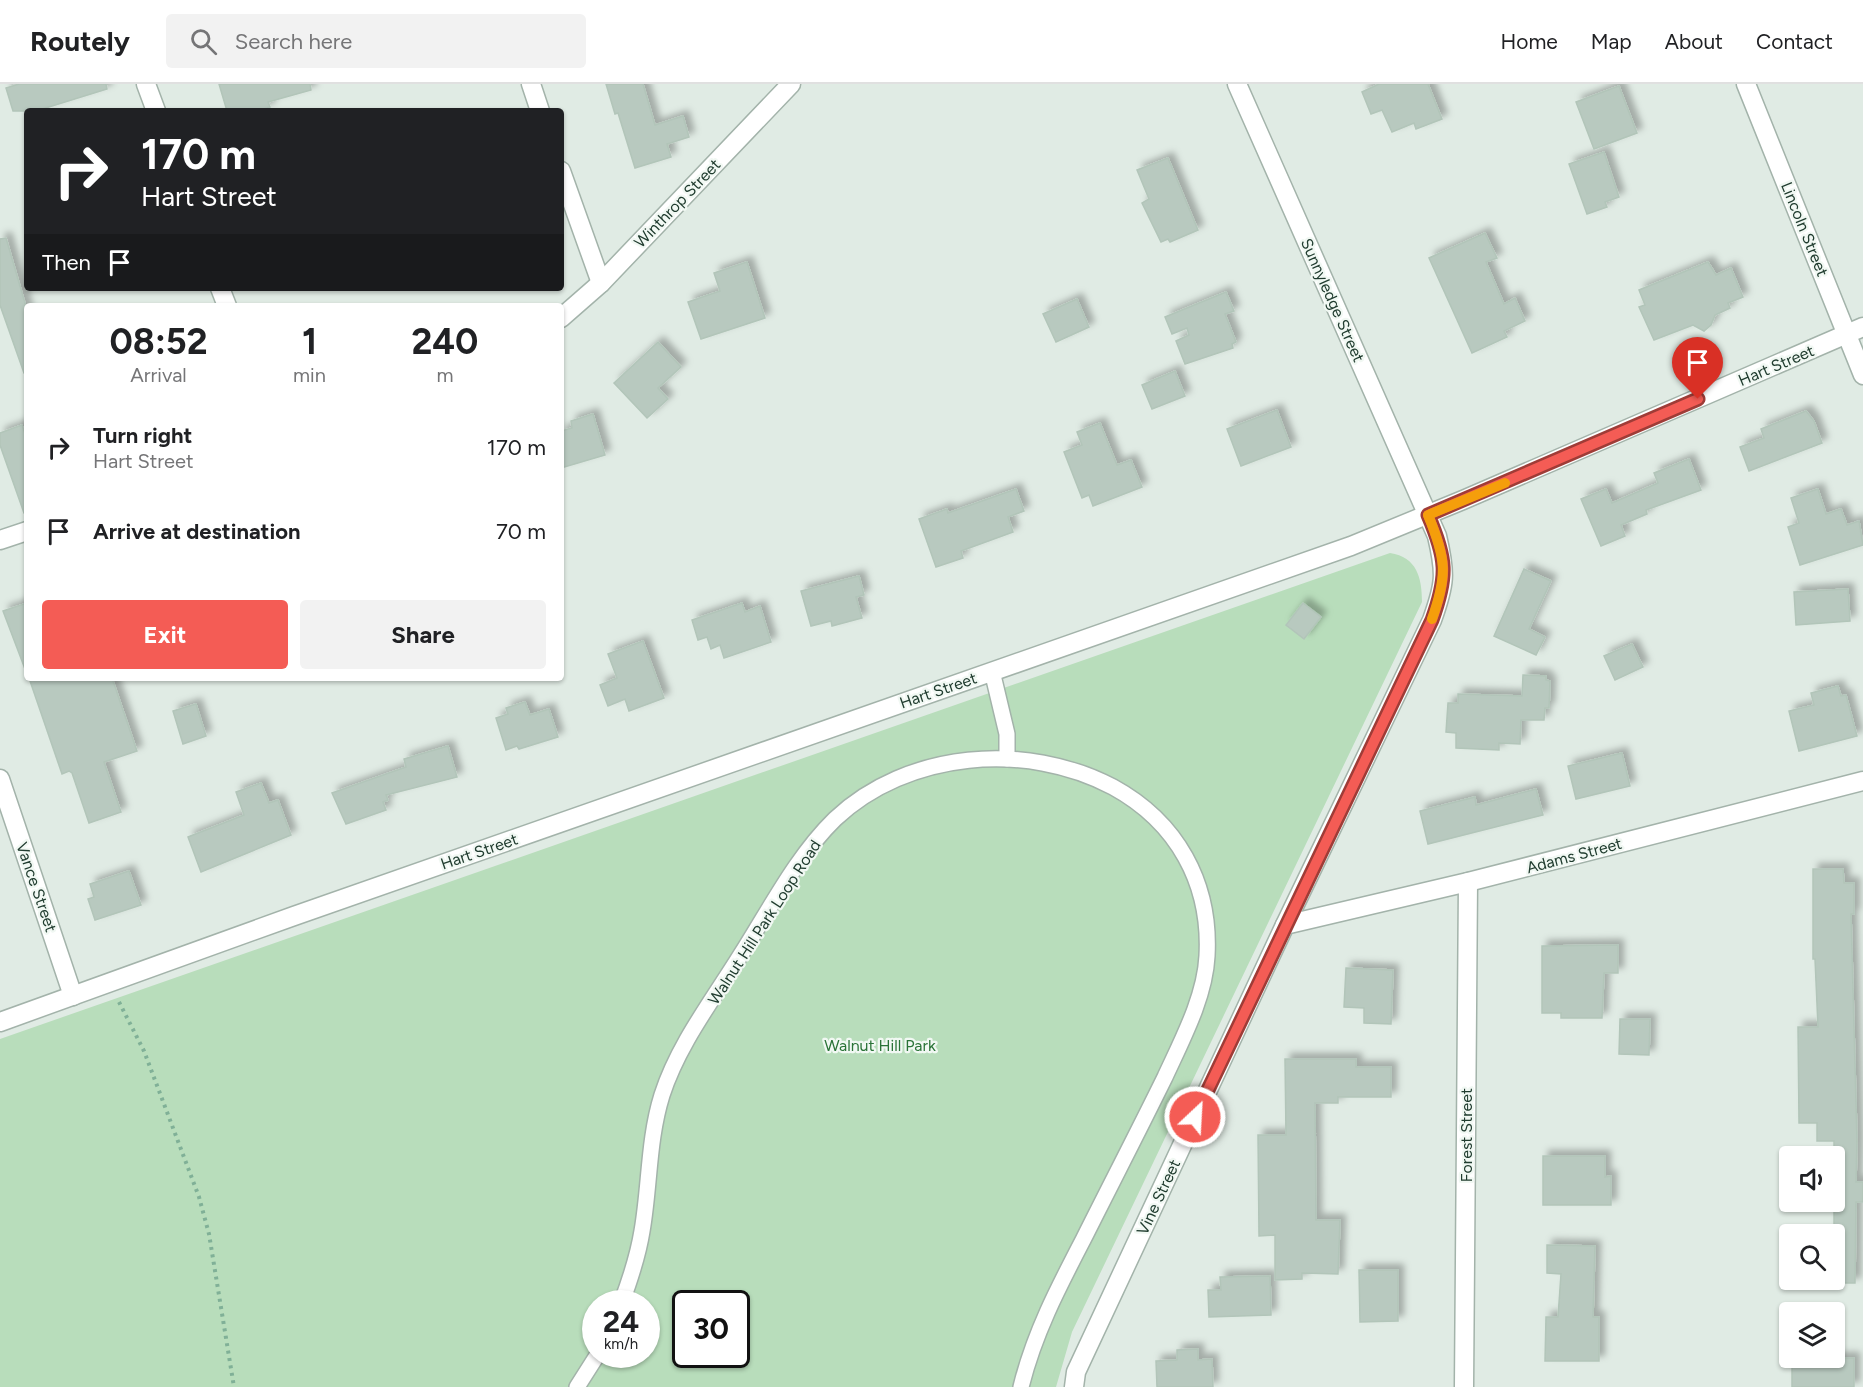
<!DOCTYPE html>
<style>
body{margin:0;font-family:Figtree,sans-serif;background:#f2f2f2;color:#202124;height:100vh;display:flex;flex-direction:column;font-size:22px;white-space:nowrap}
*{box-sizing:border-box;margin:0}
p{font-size:20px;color:#757577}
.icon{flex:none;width:33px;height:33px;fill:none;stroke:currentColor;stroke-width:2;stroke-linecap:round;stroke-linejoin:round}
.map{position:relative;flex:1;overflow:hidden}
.details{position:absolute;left:24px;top:219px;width:540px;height:378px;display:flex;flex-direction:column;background:#fff;border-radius:6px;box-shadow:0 2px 4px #0004}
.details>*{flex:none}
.banner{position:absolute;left:24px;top:24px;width:540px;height:183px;border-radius:6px;box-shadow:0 2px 4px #0004;background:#202124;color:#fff;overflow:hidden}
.buttons{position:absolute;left:1779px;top:1062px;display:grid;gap:12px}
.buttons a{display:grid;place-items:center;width:66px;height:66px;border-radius:6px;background:#fff;box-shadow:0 2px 4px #0004;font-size:30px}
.speed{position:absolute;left:582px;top:1206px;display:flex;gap:12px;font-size:30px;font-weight:700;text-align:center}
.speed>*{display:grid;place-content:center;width:78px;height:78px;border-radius:50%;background:#fff;box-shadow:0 2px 4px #0004;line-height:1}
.speed small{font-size:15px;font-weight:400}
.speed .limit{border:3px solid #111;border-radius:9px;background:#fff;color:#111}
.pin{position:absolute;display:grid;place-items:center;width:51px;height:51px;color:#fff;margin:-62px -26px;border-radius:50% 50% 50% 0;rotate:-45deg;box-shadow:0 0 6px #0007}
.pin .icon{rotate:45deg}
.me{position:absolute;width:66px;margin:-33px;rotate:25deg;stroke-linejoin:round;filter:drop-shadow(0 0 4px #0008)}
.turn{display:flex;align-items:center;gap:21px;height:126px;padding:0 18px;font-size:27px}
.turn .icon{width:78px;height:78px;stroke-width:2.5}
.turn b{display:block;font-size:42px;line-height:51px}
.then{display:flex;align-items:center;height:57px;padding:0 18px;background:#0003;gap:12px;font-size:22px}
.eta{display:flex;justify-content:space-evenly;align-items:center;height:102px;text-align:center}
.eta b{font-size:36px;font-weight:700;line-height:42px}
.button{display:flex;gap:12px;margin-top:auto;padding:12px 18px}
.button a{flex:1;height:69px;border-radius:6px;background:#f45c55;color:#fff;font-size:24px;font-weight:700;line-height:69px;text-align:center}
.button a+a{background:#f2f2f2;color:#202124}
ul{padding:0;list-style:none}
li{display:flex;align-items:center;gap:18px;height:84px;padding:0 18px}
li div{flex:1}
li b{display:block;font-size:22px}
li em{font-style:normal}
header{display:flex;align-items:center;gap:36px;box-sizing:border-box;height:84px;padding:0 30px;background:#fff;border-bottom:2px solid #e0e0e0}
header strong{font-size:28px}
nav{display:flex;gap:33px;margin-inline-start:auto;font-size:21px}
.search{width:420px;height:54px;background:#f2f2f2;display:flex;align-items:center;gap:15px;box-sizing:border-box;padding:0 21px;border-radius:6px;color:#757577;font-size:22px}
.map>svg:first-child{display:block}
</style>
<header>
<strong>Routely</strong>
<div class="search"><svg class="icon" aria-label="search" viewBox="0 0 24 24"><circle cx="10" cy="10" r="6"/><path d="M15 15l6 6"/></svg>Search here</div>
<nav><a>Home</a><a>Map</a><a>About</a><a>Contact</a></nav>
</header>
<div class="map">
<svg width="1863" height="1303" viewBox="0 0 1863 1303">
<defs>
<filter id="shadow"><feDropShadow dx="5.5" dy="-5.5" stdDeviation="3" flood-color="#0004"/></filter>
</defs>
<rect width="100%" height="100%" fill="#e0ebe4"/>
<path fill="#b8ddbb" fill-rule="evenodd" d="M1390 469C1417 473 1422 494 1422 518L1072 1248 1056 1303H0V955ZM596 1220H646V1270H596ZM686 1220H736V1270H686Z"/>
<g fill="#b8c9bf" stroke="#b2c5b9" stroke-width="1.5" filter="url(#shadow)">
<path d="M19 0H106L107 5 36 27H13L6 4Z"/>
<path d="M219 0H310L311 6 268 18 270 23 258 27H227Z"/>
<path d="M606 0H643L655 41 683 32 689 53 667 60 671 73 635 84 618 29 615 30Z"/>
<path d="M1379 0H1428L1442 35 1416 45 1414 39 1392 48 1382 26 1371 30 1362 8Z"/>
<path d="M1619 2 1637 49 1594 65 1576 18Z"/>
<path d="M1604 68 1619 113 1605 118 1607 123 1587 130 1569 80Z"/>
<path d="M1168 74 1198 146 1170 158 1168 155 1161 158 1142 119 1149 115 1137 86Z"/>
<path d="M1485 149 1497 174 1486 178 1504 220 1515 214 1525 237 1504 247 1507 253 1472 269 1429 174Z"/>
<path d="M6 154 27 226V289H24L0 221V155Z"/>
<path d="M747 178 765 234 701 255 688 218 720 207 714 189Z"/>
<path d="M1708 178 1716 191 1731 184 1743 213 1728 219 1730 224 1715 231 1711 241 1704 247 1693 241 1654 256 1639 223 1645 221 1639 206Z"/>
<path d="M1226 208 1234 227 1225 230 1236 258 1232 260 1233 264 1185 280 1176 257 1189 251 1187 244 1172 250 1165 233Z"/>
<path d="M1077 215 1089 243 1056 258 1043 230Z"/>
<path d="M658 258 681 283 658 304 668 315 647 334 614 299Z"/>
<path d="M1175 287 1185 312 1152 325 1142 301Z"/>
<path d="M1277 326 1291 363 1241 382 1227 345Z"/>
<path d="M1806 327 1814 337 1822 359 1749 387 1740 363 1764 354 1761 345Z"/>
<path d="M593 330 605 371 561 384V347L572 344 571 337Z"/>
<path d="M1100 339 1117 381 1131 376 1142 403 1093 422 1089 411 1082 414 1064 368 1082 361 1077 348Z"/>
<path d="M22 341 27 356V429H24L0 361V349Z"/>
<path d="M1689 375 1701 406 1646 426 1647 430 1621 441 1625 452 1601 462 1581 415 1606 405 1612 419 1658 399 1654 389Z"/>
<path d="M1016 405 1024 427 1008 433 1013 448 961 467 963 474 936 483 919 435 947 425 948 429Z"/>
<path d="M1818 405 1826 430 1841 425 1847 441 1859 437 1863 461 1800 481 1788 443 1799 439 1791 414Z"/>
<path d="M1524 485 1551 497 1529 545 1545 553 1536 571 1494 552Z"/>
<path d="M859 492 864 511 856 513 862 534 832 542 831 537 811 542 801 507Z"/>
<path d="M1848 505 1850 537 1796 541 1794 508Z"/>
<path d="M27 519V585H25L3 527Z"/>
<path d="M742 519 745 528 760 522 771 558 724 574 720 561 711 565 707 553 698 556 692 536Z"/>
<path d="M1303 519 1321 533 1304 555 1286 541Z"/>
<path d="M643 557 664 614 629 627 625 615 608 622 600 601 617 594 608 570Z"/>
<path d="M1632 560 1643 583 1615 596 1604 572Z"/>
<path d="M1523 591 1546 592V596L1550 597 1549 624H1545L1544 636H1521L1520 660 1499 659V666L1456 664V649L1446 648 1448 619H1458V610L1522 612Z"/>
<path d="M29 594H112L137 667 104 678 121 728 89 739 72 689 69 687 62 690Z"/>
<path d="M1838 602 1841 612 1846 611 1857 652 1799 667 1789 627 1814 621 1811 609Z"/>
<path d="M525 618 530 631 549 625 558 653 519 665 517 662 506 666 496 634 508 630 506 624Z"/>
<path d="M196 620 206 652 183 660 173 627Z"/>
<path d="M448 662 457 693 386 711 388 716 383 718 386 726 346 740 332 709 406 683 404 675Z"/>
<path d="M1622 669 1630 702 1576 715 1568 682Z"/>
<path d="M261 699 269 719 278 716 291 751 201 788 188 753 244 731 236 708Z"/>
<path d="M1536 705 1543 731 1428 760 1420 727 1475 713 1476 721Z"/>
<path d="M1813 785H1843L1844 799H1854V830H1851L1857 1057 1856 1098H1863V1118H1856L1855 1199H1834V1057H1817V1039H1799L1798 943H1818L1815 875H1813Z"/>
<path d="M129 787 141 821 95 836 88 815 94 813 90 800Z"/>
<path d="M1618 861V889H1604L1602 934H1561V929H1542V862Z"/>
<path d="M1346 884 1393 886 1391 940 1364 939V924L1344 923Z"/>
<path d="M1620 935H1650L1649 971 1619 970Z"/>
<path d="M1285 975H1356V983H1391V1013H1338V1019H1315L1316 1136H1340L1338 1190 1302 1189V1195L1275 1196V1151L1259 1152 1258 1051H1286Z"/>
<path d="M1543 1072H1605V1093L1611 1092V1121H1543Z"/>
<path d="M1547 1161 1595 1162 1593 1233H1599V1277H1545L1546 1233H1558L1561 1190 1547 1189Z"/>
<path d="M1359 1186H1398V1237L1360 1238Z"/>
<path d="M1270 1192 1271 1231 1209 1233 1208 1206H1221L1220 1193Z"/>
<path d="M1198 1265V1276L1212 1275 1213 1303H1157L1156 1277 1177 1276V1266Z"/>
<path d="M1834 1274H1854V1303H1792V1275Z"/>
</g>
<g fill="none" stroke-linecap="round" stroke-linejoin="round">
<defs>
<g id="service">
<path d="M992 587 1007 650V675"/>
<path d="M621 1220C630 1196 638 1172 642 1147 650 1101 648 1056 662 1011 678 961 712 917 740 872 769 827 796 773 835 735 907 667 1026 657 1113 703 1177 738 1211 799 1207 872 1205 913 1182 956 1165 993 1138 1048 1110 1102 1083 1156 1058 1204 1034 1250 1021 1303"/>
<path d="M577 1303 598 1270"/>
</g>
<g id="minor">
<path d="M146 0 156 27"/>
<path d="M531 0 540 27"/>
<path d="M561 87 601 199"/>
<path d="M220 204 227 222"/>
<path d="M561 234 601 199 791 0"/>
<path d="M0 456 27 447"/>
<path d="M0 695 73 912"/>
<path d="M1285 841 1468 798 1863 697"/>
<path d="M1074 1303 1076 1288 1285 841 1432 536C1445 500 1446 490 1437 452L1237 0"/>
<path d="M1464 1303 1468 798"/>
</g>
<g id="tertiary">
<path d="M1746 0 1863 291"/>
<path d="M0 938 294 832 1351 462 1463 416 1863 243"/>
</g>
</defs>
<use href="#service" stroke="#a3b3aa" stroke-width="18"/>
<use href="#minor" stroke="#a3b3aa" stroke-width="21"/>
<use href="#tertiary" stroke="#a3b3aa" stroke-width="21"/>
<path stroke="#80b097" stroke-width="4" stroke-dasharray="3 4.5" stroke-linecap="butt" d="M119 918 144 967 199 1113 209 1150 234 1303"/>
<use href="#service" stroke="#fff" stroke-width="15"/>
<use href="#minor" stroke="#fff" stroke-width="18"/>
<use href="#tertiary" stroke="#fff" stroke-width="18"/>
</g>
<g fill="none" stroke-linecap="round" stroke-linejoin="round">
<defs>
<path id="route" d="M1195 1033 1432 536C1448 492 1447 475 1428 431L1698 315"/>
</defs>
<use href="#route" stroke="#9f3c37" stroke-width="15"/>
<use href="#route" stroke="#f45c55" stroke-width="10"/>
<path stroke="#f59e0b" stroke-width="10" d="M1432 535C1448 491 1446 474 1428 431L1505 399"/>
</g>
<g text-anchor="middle" stroke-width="4.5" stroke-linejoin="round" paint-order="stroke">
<g font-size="16" fill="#203c2f" stroke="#f1f8f3">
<text transform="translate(677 119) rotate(-46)" y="6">Winthrop Street</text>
<text transform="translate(1805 145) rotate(68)" y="6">Lincoln Street</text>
<text transform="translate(1333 216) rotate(66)" y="6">Sunnyledge Street</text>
<text transform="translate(1776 281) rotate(-23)" y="6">Hart Street</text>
<text transform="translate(938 606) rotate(-19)" y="6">Hart Street</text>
<text transform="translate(479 767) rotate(-19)" y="6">Hart Street</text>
<text transform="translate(1574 771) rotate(-15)" y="6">Adams Street</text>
<text transform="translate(37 803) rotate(71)" y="6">Vance Street</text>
<text transform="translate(764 838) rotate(-57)" y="6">Walnut Hill Park Loop Road</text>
<text transform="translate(1466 1051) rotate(-90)" y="6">Forest Street</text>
<text transform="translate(1158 1113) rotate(-65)" y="6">Vine Street</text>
</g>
<g font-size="16" fill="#2a7337" stroke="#f1f8f3">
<text x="880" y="967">Walnut Hill Park</text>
</g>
</g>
</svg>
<div class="buttons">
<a><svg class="icon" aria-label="sound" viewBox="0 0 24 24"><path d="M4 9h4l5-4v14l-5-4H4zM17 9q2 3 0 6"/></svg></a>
<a><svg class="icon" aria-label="search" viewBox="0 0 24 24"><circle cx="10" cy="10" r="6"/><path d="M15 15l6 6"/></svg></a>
<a><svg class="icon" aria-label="layers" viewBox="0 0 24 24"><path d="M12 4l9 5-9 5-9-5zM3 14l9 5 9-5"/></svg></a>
</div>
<div class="speed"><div>24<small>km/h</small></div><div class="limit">30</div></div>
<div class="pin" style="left:1698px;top:315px;background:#d93025"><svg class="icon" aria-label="arrive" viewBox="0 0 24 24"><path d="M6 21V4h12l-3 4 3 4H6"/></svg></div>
<svg class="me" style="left:1195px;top:1033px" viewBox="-20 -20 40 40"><circle r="17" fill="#f45c55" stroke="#fff" stroke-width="3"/><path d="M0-11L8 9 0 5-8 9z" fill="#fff"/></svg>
<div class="banner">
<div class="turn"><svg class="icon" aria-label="right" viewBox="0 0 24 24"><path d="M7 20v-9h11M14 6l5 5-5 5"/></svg><div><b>170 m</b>Hart Street</div></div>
<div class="then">Then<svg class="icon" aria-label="arrive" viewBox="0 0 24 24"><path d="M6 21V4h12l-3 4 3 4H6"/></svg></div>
</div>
<section class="details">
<div class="eta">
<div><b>08:52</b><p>Arrival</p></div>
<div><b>1</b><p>min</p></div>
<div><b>240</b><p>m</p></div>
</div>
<ul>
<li><svg class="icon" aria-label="right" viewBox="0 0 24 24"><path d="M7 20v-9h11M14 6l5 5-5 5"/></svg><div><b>Turn right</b><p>Hart Street</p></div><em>170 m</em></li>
<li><svg class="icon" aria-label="arrive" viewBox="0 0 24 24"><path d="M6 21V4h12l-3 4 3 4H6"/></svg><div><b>Arrive at destination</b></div><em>70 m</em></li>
</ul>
<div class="button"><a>Exit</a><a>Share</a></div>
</section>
</div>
